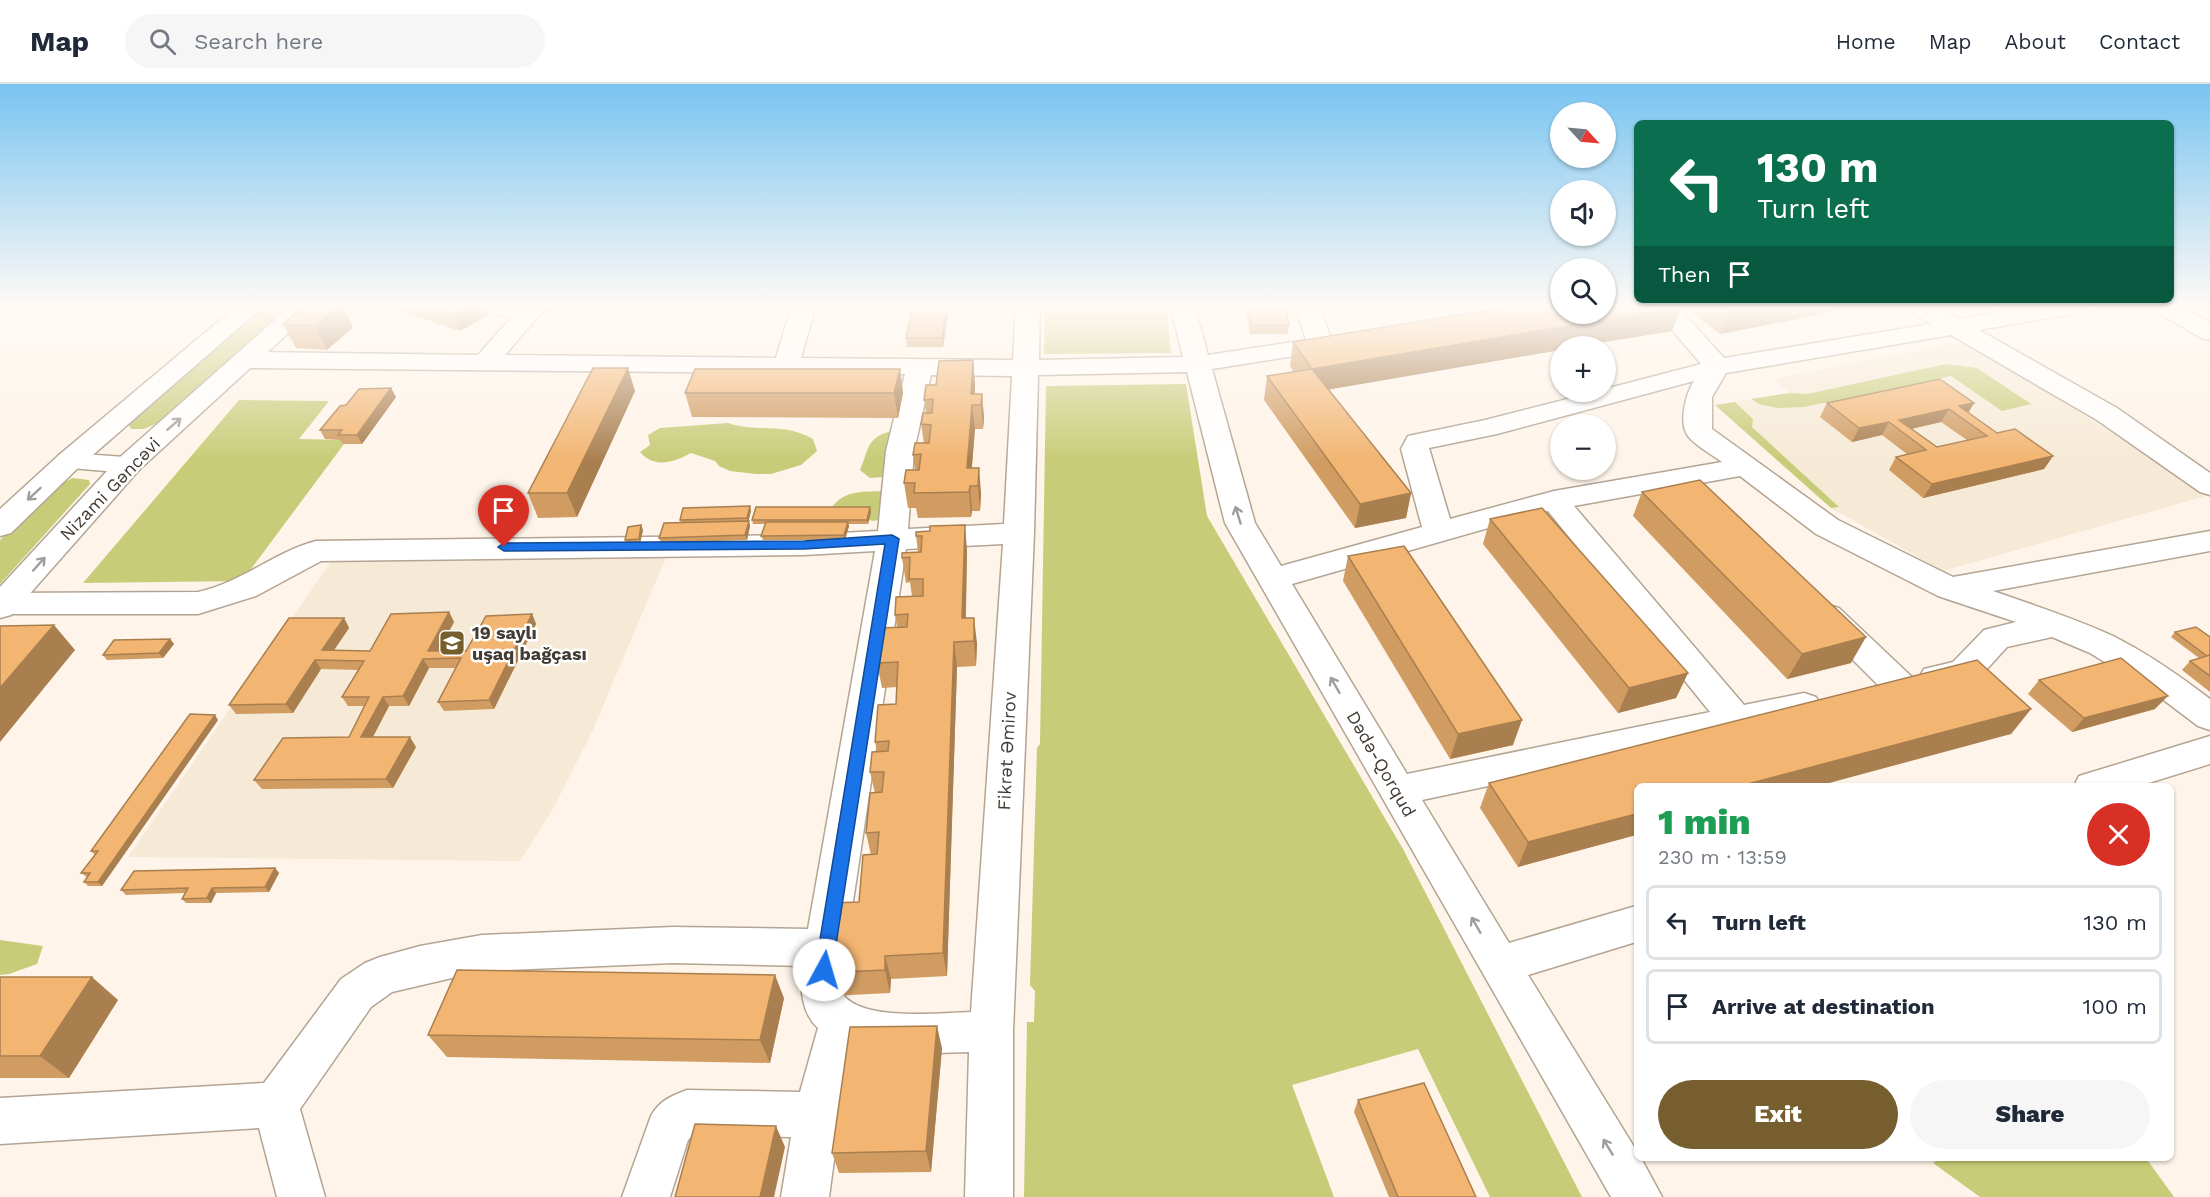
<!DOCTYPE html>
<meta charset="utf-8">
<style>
body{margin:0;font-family:"Work Sans",sans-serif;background:#f6f6f7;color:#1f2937;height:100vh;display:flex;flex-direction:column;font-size:22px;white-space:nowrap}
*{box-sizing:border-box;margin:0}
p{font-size:20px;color:#747a83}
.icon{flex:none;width:33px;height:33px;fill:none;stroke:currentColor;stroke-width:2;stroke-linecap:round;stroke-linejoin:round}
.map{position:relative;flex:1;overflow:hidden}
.drawer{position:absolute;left:1634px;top:699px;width:540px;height:378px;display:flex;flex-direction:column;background:#fff;border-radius:9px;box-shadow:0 2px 4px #0004}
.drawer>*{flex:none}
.guide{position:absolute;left:1634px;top:36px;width:540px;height:183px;border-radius:9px;box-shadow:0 2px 4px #0004;background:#0b6e4f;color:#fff;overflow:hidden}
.needle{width:39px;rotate:116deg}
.buttons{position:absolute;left:1550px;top:18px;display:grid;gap:12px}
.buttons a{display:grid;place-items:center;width:66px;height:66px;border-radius:50%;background:#fff;box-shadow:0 2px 4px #0004;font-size:30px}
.pin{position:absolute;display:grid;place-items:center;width:51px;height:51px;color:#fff;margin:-62px -26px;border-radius:50% 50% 50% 0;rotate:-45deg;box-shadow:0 0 6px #0007}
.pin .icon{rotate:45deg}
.me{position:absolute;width:66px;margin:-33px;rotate:6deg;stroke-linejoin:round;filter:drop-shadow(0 0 4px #0008)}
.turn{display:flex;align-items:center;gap:21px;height:126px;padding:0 24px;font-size:27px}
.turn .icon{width:78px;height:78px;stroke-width:2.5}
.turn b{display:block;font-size:42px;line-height:51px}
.then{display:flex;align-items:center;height:57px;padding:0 24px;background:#0003;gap:12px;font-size:22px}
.round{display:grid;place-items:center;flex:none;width:63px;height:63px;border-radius:32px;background:#f6f6f7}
.headline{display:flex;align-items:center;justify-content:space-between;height:102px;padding:0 24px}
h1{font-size:36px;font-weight:800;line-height:45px;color:#1e9e55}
.action{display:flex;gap:12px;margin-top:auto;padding:12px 24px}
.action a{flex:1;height:69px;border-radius:36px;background:#775e2f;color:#fff;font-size:24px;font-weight:800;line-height:69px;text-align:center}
.action a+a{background:#f6f6f7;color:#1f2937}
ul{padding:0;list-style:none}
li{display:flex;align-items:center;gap:18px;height:75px;margin:0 12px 9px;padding:0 12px;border:3px solid #e0e1e3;border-radius:9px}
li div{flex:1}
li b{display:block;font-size:22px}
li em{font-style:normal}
header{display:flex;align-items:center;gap:36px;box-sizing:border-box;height:84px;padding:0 30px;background:#fff;border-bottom:2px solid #e0e1e3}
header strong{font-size:28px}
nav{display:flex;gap:33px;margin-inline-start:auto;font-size:21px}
.search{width:420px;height:54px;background:#f6f6f7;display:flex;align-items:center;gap:15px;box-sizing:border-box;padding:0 21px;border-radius:33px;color:#747a83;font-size:22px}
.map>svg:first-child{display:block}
</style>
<header>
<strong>Map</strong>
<div class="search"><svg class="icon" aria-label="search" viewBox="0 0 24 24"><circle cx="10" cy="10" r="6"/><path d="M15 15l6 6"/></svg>Search here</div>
<nav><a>Home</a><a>Map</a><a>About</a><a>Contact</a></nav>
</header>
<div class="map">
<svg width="2210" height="1113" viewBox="0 0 2210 1113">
<rect width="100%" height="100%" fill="#fef4e9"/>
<g fill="#f6ead6">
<path d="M1967 257 2209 411 1943 487 1831 424 1715 321 1790 309 1773 295Z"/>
<path d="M334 473H666L593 646 553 725 520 777 128 773Z"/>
</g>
<g fill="#c7cc78">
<path d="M262 221H295L168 334 144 345H131L128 339Z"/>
<path d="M1045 221H1166L1171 269 1044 270Z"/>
<path d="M1946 280 1977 284 2031 320 2002 327 1951 292 1804 323 1777 324 1759 320 1751 315 1790 309 1807 310Z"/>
<path d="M1186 300 1207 432 1403 765 1582 1113H1490L1418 965 1292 1001 1334 1113H1024L1027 938H1034L1035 907 1030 901 1037 664 1040 660 1046 302Z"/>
<path d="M239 316 329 317 299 355 347 356 242 497 83 499Z"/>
<path d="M1735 318 1753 335 1752 343 1839 423 1831 424 1715 321Z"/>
<path d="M728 339C760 349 783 338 813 355L817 367 801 381 771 390H756L730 387 719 382 715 377 691 369C675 378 654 385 640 368L650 361 648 351 660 344Z"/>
<path d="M892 347 917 351 918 371 913 383 883 393 870 394 860 386C869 366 866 353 892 347Z"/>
<path d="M73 394 89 396 90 400 0 500V456L49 405Z"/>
<path d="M882 407 888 433 874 437 838 431 832 423C845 406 862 408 882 407Z"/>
<path d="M0 856 43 862 37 880 9 890 0 891Z"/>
<path d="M1942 1074H2146L2174 1113H1980L1933 1079Z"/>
</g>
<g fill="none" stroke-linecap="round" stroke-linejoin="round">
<defs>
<g id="minor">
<path d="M482 221H548L505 271 776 274 792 221H816L801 274 1013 276 1016 221H1040L1039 276 1183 273 1170 221H1194L1208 271 1306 256 1295 221H1319L1330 252 1345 254 1348 259 1345 264 1212 285 1255 439 1281 482 1422 443 1401 365 1408 352 1485 336 1595 308H1605V305L1701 280 1651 221H1676L1724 274 1931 240 1907 226 1903 221H1934L1959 235 2038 221H2096L2092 226 2084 228 1979 246 2117 324 2210 389V411L2200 408 2097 336 1951 251 1726 289 1712 313V345L1838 436 1953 493 2210 447V467L1993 507C2033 521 2074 534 2113 552 2147 569 2180 592 2210 615V646L2198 642 2153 608 2090 569 2052 553 2007 563 1976 597 1936 606 1924 603 1919 594 1924 585 1953 578 1984 546 2016 538 1938 512 1816 450 1740 392 1574 422 1744 621 1804 609 1816 613 1821 622 1816 631 1804 635 1422 716 1509 859 1636 822V858L1528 891 1636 1066V1074H1641L1662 1113H1611L1225 439 1187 288 1038 291 1034 449 1013 947V1113H965L969 968 905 970 856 963 840 1031 829 1113H781L791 1053 693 1051 688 1056 670 1113H622L651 1032C659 1017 671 1012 687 1006L800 1008 818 944C801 929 800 902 802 882L673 879 482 887 392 908 371 923 300 1025 325 1113H277L259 1044 0 1060V1014L264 999 341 895 365 879 380 873 420 862 482 851 673 843 808 845 875 467 804 471 321 477 256 512 198 530H0V510L3 509 198 508C241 499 274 468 316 457L804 451 878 447 886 367 905 290 247 284 238 281 234 276 238 271 247 268 478 271 511 234 486 226ZM931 291 1012 292 1004 440 908 445 914 367ZM1694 297C1686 309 1678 339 1688 352 1696 362 1711 370 1722 378L1554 407 1450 435 1429 364 1497 350ZM1548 427 1710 628 1407 690 1292 500ZM1003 460 971 928C939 929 866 937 844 912L846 864 906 465Z"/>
<path d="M2150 221H2180L2210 239V256L2201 254 2154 226Z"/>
<path d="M69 369 139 374 143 380 139 386 129 389 59 383 55 377 59 371Z"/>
<path d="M1828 521 1839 524 1912 593 1917 602 1912 611 1900 615 1888 611 1817 540 1812 532 1817 524Z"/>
<path d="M2210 652V680L2139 702H2074L2079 692Z"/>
</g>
<g id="major">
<path d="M238 221H265L79 383 11 449 0 452V425L59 371Z"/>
<path d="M292 221H319L139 386 11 531 0 534V503L119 374Z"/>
</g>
</defs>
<use href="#minor" stroke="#b4a494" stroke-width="3"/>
<use href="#major" stroke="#b4a494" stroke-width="3"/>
<use href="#minor" fill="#fff" fill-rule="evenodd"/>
<use href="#major" fill="#fff" fill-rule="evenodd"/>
</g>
<g fill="#d09c62" fill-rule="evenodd">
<path d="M381 221H485L488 231 460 247Z"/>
<path d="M534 221H559L554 228 535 227Z"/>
<path d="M1686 221H1868L1720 250 1685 223Z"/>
<path d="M947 222 948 230 943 263H907L906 254Z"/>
<path d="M1681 223 1672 247 1580 262H1560V266L1329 305 1411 409 1406 434 1355 444 1264 316 1267 292 1294 288 1290 282 1293 258Z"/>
<path d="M1248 225 1289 241 1288 250H1250L1247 234Z"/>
<path d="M283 240 353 243 327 266 296 264Z"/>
<path d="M973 276 975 300V310H982L984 334 983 345H975L972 384 981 409 980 427H972L971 433 918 434 916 424H908L904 399 915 386 913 371 924 359 921 340 926 329 924 316 936 301Z"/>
<path d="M900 285 903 309 898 334 692 333 685 309Z"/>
<path d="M635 307 577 433 538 434 528 409Z"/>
<path d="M396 313 362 360H343L340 356 325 355 320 346 346 321Z"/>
<path d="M1827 319H1974L1968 329 1997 349 2053 372 2044 385 1923 414 1889 386 1896 373 1907 370 1882 351 1852 358 1820 333ZM1941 338 1967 356 1937 363 1912 345Z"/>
<path d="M1642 408 1851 579 1787 595 1633 432Z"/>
<path d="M870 423 871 428 868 440H848L849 442 845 456H763L761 452 765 440H753L752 436Z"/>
<path d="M751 427 748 437 750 442 747 456 661 459 659 454 681 439 680 436Z"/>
<path d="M1490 435 1688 589 1676 614 1618 629 1483 460Z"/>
<path d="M643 446 640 459 627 461 625 456Z"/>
<path d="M916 448 967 466 966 534 977 559 976 582 957 583 947 892 891 895 890 909 830 912 823 889 859 818 871 771 866 749 875 709 870 688 877 668 875 658 896 620 897 603 882 604 877 579 897 543 895 531 912 512 910 498 906 499 902 474 918 468 916 452Z"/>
<path d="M1348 472 1513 661 1450 675 1343 497Z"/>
<path d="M449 528 454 538 438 567H466L532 530 536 540 494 625 444 627 438 618 456 584H429L409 622H389L373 653 416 663 393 704 262 705 254 696 349 653 364 622H348L342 613 358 586 321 585 293 629 236 630 229 621 344 534 349 544 334 566 370 567Z"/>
<path d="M2175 548 2210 553V608L2182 586 2190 577 2199 574 2171 553Z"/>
<path d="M170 555 174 560 163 574 107 576 103 571Z"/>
<path d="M2039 596 2155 625 2072 648 2028 610Z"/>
<path d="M2031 625 2011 650 1636 702V751L1518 783 1480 724 1489 699Z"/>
<path d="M218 636 102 802H88L84 798 87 793 81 789 95 771 91 767Z"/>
<path d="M275 784 279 789 269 808 216 809 211 819H186L182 815 185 809 126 811 121 806Z"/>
<path d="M0 893 118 916 69 994H0Z"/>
<path d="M784 914 770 979 447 973 428 951Z"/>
<path d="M942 964 931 1088 839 1089 832 1069Z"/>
<path d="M1358 1016 1476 1113H1389L1354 1028Z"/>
</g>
<g fill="#a97f50">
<path d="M339 221H342L353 243 327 266 315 242Z"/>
<path d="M469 221H485L488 231 460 247 453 231Z"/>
<path d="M554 221H559L554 228 553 223Z"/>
<path d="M1758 221H1868L1720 250 1729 227Z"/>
<path d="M947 222 948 230 943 263 942 254Z"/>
<path d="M1681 223 1672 247 1580 262H1560V266L1309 309 1312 285Z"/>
<path d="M973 276 975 300 974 321H972L975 345 970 402 972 427 971 433 967 384 971 310Z"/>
<path d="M628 284 635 307 577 433 567 409Z"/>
<path d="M900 285 903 309 898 334 894 309Z"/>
<path d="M391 304 396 313 362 360 357 351Z"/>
<path d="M982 310 984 334 983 345 981 321Z"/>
<path d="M1974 319 1966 332 1959 322Z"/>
<path d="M1949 325 1941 338 1901 347 1899 336Z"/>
<path d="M1889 338 1882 351 1852 358 1859 344Z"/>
<path d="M2053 372 2044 385 1923 414 1932 400Z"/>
<path d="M979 384 981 409 980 427 978 402Z"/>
<path d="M1411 409 1406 434 1355 444 1360 420Z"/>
<path d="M750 422 751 427 748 439 747 434Z"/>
<path d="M870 423 871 428 868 440 867 436Z"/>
<path d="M749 437 750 442 747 456 745 451Z"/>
<path d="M848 438 849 442 845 456 844 451Z"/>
<path d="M641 441 643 446 640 459 639 455Z"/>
<path d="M965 441 967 466 965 560 962 534Z"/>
<path d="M449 528 454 538 434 575 428 567Z"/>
<path d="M532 530 536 540 494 625 489 616Z"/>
<path d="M344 534 349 544 328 575 322 566Z"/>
<path d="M974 534 977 559 976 582 974 557Z"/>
<path d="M54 541 75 566 0 658V604Z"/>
<path d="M1866 553 1851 579 1787 595 1802 570Z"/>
<path d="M170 555 174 560 163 574 159 569Z"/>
<path d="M954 558 957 583 947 892 943 869Z"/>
<path d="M423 575 429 584 409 622 403 612Z"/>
<path d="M315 576 321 585 293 629 286 620Z"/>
<path d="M1688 589 1676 614 1618 629 1629 604Z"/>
<path d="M2168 612 2155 625 2072 648 2084 634Z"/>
<path d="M383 613 389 622 368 662 361 653Z"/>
<path d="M2031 625 2011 650 1818 702H1740Z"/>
<path d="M215 631 218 636 102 802 98 798Z"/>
<path d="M1522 636 1513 661 1450 675 1458 650Z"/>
<path d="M410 653 416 663 393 704 386 695Z"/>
<path d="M1636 730V751L1518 783 1528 758Z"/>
<path d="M275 784 279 789 269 808 265 803Z"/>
<path d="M212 804 216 809 211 819 207 814Z"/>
<path d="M885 872 891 895 890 909 885 886Z"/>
<path d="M775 891 784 914 770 979 760 956Z"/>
<path d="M92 893 118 916 69 994 40 972Z"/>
<path d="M937 942 942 964 931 1088 926 1067Z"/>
<path d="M776 1042 785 1063 774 1113H760Z"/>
</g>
<g fill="#f2b572" stroke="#a97f50" stroke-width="1.5" fill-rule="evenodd">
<path d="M305 221H339L315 242 283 240Z"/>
<path d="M425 221H469L453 231Z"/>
<path d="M534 221H554L553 223 534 222Z"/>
<path d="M1521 221H1560V230H1605V221H1678L1681 223 1312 285 1411 409 1360 420 1267 292 1312 285 1293 258Z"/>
<path d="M1722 221H1758L1729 227Z"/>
<path d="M912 222H947L942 254H906Z"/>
<path d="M1248 225H1286L1289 241H1251Z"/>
<path d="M973 276 971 310H982L981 321H972L967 384H979L978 402H970L969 408 914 409 915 399H904L906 386H919L921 370 913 371 915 359H929L931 341 921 340 923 329H932L933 315 924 316 926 301H936L939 277Z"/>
<path d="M593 284H628L567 409H528Z"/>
<path d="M695 285H900L894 309H685Z"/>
<path d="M1940 295 1974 319 1959 322 1997 349 2015 345 2053 372 1932 400 1896 373 1926 366 1889 338 1859 344 1827 319ZM1949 325 1987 352 1937 363 1899 336Z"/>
<path d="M391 304 357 351H338L342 346H320L340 322 346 321 359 305Z"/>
<path d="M1700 396 1866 553 1802 570 1642 408Z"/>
<path d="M750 422 747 434 680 436 683 424Z"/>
<path d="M756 423H870L867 436H752Z"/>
<path d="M1542 424 1688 589 1629 604 1490 435Z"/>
<path d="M749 437 745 451 659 454 664 439Z"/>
<path d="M766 438H848L844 451 761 452Z"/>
<path d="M641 441 639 455 625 456 628 443Z"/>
<path d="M965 441 962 534H974V557L954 558 943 869 885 872V886L823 889 831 819 859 818 863 771 877 770 879 748 866 749 870 709 882 708 884 688H870L872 668 888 667 889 657 875 658 878 621 896 620 898 578 877 579 880 544 907 543 908 530 895 531 896 513 923 512V495H909L910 473 902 474V469L921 468 922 452H916V448L930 447V442Z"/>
<path d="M1404 462 1522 636 1458 650 1348 472Z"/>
<path d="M449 528 428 567H466L486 532 532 530 489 616 438 618 461 574 423 575 403 612 383 613 361 653H410L386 695 254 696 283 654 349 653 369 613H342L364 577 315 576 286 620 229 621 289 534H344L322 566 370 567 391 530Z"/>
<path d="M54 541 0 604V542Z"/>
<path d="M2196 543 2210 553V571L2207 572 2175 548Z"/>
<path d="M170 555 159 569 103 571 114 556Z"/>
<path d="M2210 571V592L2190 577Z"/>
<path d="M2121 574 2168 612 2084 634 2039 596Z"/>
<path d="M1977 576 2031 625 1740 702H1636V730L1528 758 1489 699Z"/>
<path d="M190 630 215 631 98 798H84L90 789H81L98 767H91Z"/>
<path d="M275 784 265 803 212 804 207 814 182 815 188 804 121 806 134 787Z"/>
<path d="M457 886 775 891 760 956 428 951Z"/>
<path d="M0 893H92L40 972H0Z"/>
<path d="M937 942 926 1067 832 1069 850 943Z"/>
<path d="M1424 999 1476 1113H1398L1358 1016Z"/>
<path d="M695 1040 776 1042 760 1113H675Z"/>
</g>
<defs><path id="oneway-shaft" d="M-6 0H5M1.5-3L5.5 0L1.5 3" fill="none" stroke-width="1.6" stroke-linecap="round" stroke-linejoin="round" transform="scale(1.5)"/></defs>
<g stroke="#a09e9a">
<use href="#oneway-shaft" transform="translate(174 340) rotate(-41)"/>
<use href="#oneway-shaft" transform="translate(34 410) rotate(137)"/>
<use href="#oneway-shaft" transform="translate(1238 431) rotate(-107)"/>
<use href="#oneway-shaft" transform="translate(39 480) rotate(-48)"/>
<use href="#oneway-shaft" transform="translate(1335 601) rotate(-120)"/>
<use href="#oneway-shaft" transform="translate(1476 841) rotate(-120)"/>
<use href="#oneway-shaft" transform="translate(1608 1063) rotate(-121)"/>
</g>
<linearGradient id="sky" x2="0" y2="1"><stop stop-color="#78c4f1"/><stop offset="0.59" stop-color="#fffaf5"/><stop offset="1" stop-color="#fffaf5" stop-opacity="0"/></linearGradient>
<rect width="2210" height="377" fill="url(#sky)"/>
<path fill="#1a73e8" stroke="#114b97" stroke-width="1.5" d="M892 451 899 455 832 886 830 892 824 894 818 892 815 886 885 460 804 465 504 467 498 463 504 459 804 457Z"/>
<defs>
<symbol id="school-square" viewBox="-11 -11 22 22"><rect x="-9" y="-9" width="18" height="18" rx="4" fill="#775e2f" stroke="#fff"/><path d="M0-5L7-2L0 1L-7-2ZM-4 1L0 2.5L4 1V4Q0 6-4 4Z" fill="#fff"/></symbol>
</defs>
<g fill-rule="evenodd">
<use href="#school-square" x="437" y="544" width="30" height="30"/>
</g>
<g text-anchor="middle" stroke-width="5" stroke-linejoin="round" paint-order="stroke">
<g font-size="18" fill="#423c35" stroke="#fff">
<text transform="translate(110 405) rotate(-46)" y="6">Nizami Gəncəvi</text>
<text transform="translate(1007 667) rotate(-87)" y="6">Fikrət Əmirov</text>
<text transform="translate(1381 680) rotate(60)" y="6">Dədə-Qorqud</text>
</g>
<g font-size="18" font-weight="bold" fill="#423c35" stroke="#fff" text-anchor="start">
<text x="472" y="555">19 saylı<tspan x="472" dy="21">uşaq bağçası</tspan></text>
</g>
</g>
</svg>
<div class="buttons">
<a><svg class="needle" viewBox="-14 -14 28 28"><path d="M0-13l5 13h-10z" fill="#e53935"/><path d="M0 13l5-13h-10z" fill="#747a83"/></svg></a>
<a><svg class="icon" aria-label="sound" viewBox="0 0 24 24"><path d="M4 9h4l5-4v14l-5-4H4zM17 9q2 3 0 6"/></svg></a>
<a><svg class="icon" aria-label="search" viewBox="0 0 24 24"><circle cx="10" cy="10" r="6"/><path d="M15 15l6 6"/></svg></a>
<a>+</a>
<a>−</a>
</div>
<div class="pin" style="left:504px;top:463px;background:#d93025"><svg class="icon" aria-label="arrive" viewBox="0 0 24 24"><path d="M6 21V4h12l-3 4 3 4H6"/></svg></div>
<svg class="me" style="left:824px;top:886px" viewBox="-20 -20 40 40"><circle r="19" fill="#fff"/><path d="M0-13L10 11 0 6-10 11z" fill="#1a73e8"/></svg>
<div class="guide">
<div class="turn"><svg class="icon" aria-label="left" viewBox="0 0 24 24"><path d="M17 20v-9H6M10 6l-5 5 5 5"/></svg><div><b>130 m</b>Turn left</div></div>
<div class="then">Then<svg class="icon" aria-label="arrive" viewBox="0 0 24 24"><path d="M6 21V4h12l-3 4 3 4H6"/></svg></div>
</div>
<section class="drawer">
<div class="headline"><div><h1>1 min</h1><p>230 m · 13:59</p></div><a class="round" style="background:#d93025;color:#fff"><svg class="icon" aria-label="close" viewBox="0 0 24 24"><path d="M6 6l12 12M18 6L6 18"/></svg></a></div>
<ul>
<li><svg class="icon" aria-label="left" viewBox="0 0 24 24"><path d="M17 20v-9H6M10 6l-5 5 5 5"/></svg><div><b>Turn left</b></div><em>130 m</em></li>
<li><svg class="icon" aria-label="arrive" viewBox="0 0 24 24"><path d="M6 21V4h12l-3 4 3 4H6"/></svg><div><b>Arrive at destination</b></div><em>100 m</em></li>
</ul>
<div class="action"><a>Exit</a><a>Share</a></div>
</section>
</div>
